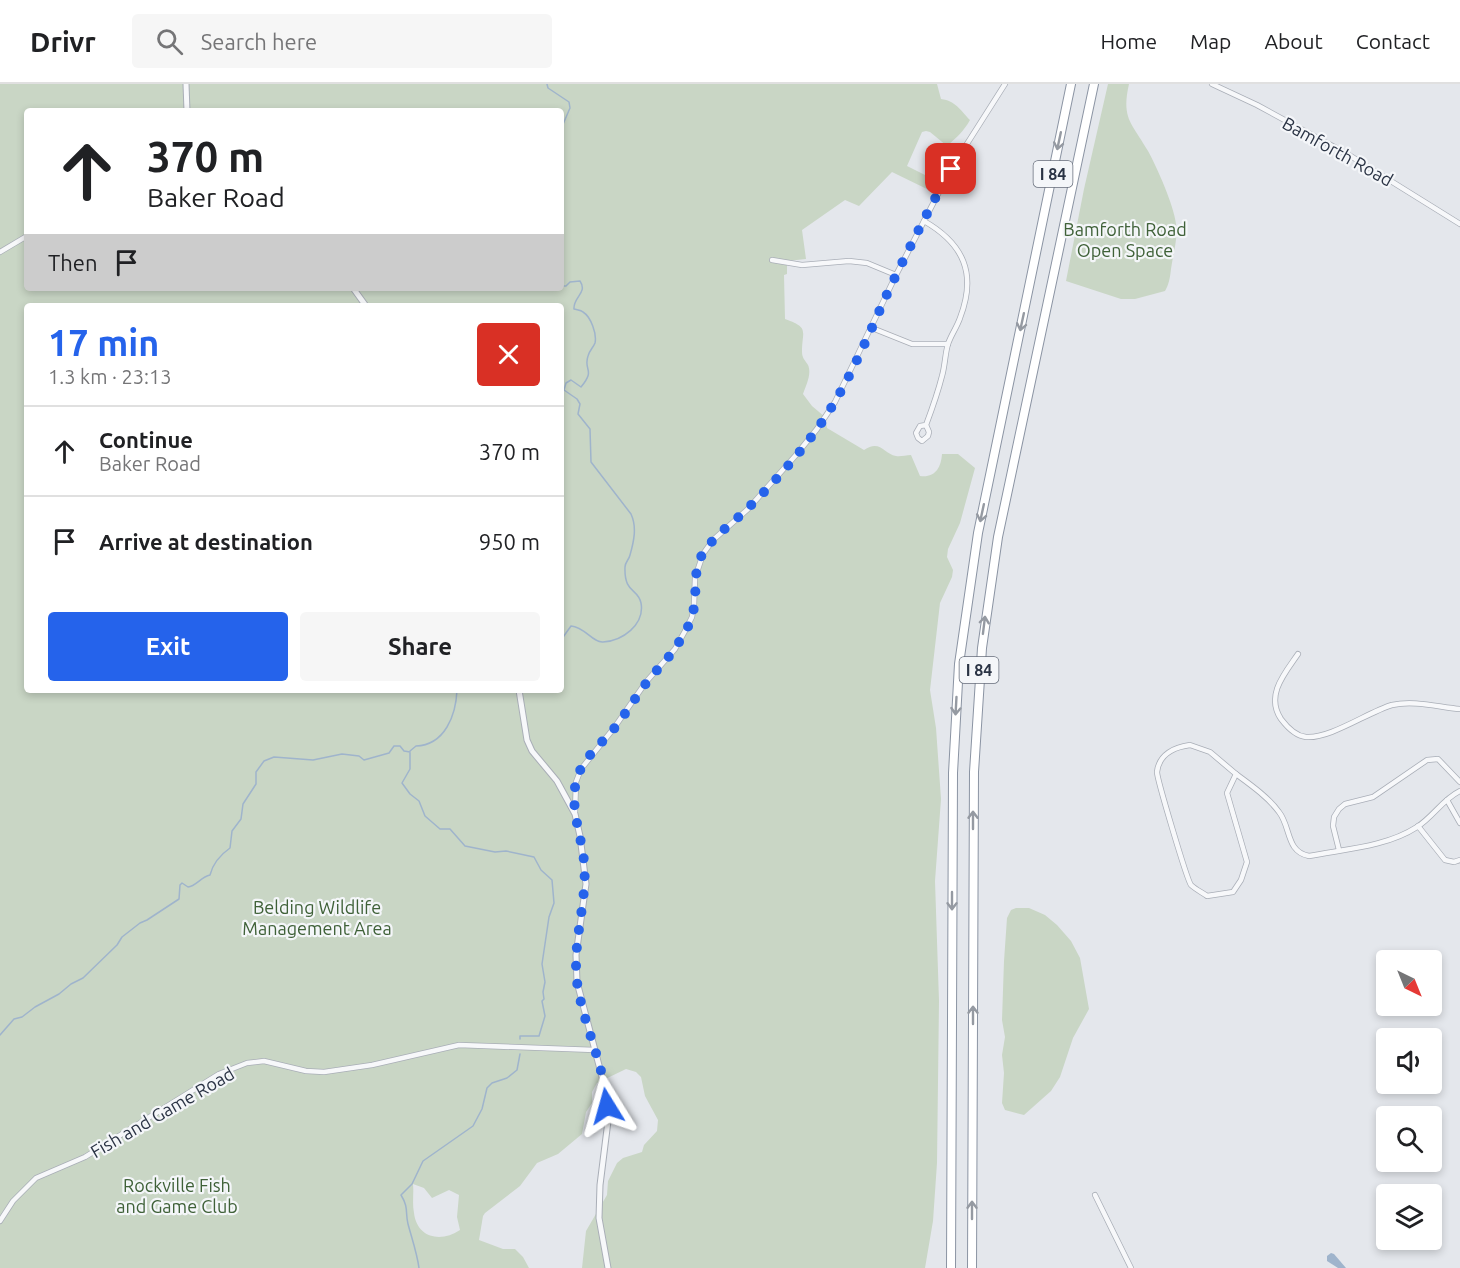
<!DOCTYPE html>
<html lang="en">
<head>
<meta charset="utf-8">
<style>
  :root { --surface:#fff; --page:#f6f6f6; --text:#202124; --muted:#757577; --line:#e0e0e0; --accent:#2563eb }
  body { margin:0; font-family:Ubuntu,sans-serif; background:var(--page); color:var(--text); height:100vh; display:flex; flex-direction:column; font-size:22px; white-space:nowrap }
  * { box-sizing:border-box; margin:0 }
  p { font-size:20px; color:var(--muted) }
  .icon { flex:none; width:33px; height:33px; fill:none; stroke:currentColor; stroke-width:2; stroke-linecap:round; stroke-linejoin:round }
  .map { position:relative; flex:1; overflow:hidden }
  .panel { position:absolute; left:24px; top:219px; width:540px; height:390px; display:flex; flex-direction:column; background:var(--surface); border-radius:6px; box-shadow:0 3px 9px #0003 }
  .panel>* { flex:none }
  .banner { position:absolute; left:24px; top:24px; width:540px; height:183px; border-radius:6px; box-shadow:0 3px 9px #0003; background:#fff; color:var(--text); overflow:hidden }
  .needle { width:39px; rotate:137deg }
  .controls { position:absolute; left:1376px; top:866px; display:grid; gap:12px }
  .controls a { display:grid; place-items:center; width:66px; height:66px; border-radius:6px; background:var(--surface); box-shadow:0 3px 9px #0003; font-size:30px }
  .pin { position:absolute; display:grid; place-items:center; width:51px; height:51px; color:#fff; margin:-26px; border-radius:12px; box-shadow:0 3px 9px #0006 }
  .me { position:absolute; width:66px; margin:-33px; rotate:352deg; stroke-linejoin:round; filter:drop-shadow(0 0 4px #0008) }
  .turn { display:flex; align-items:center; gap:21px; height:126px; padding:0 24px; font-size:27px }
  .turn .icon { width:78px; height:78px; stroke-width:2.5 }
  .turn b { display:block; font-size:42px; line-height:51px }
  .then { display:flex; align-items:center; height:57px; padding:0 24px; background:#0003; gap:12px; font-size:22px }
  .round { display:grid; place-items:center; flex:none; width:63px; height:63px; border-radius:6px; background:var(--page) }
  .summary { display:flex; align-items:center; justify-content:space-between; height:102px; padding:0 24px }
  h1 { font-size:36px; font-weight:700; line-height:45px; color:var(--accent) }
  .cta { display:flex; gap:12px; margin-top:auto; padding:12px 24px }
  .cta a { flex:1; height:69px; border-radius:6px; background:var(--accent); color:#fff; font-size:24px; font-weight:700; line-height:69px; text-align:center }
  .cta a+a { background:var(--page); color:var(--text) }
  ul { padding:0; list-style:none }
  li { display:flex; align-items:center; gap:18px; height:90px; padding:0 24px; border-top:2px solid var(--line) }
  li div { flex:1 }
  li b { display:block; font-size:22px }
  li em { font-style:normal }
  header { display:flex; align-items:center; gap:36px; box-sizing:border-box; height:84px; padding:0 30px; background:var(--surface); border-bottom:2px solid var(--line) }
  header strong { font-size:28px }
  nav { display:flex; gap:33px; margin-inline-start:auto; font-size:21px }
  .search { width:420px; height:54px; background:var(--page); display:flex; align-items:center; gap:15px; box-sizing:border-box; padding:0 21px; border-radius:6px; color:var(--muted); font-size:22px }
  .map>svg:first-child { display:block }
  .green { fill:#c9d6c5; fill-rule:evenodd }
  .water { fill:#9fb4cc }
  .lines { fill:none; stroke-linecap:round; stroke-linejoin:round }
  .stream { stroke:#9fb4cc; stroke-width:1.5 }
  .minor-casing { stroke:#a9aeb7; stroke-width:6 }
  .tertiary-casing { stroke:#a9aeb7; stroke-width:7 }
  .motorway-casing { stroke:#8b94a3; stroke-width:10 }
  .minor { stroke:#f7f8fa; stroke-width:4.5 }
  .tertiary { stroke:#f7f8fa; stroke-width:5 }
  .motorway { stroke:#fff; stroke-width:8 }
  .oneway { stroke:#959aa2 }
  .route { stroke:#2563eb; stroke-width:10; stroke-dasharray:0 18 }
  .labels { text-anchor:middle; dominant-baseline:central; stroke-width:4.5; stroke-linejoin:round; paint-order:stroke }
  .shield { fill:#f4f6f9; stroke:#676e7b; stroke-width:1.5 }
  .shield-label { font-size:16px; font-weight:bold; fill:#2b3445 }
  .street-label { font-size:18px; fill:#2b3445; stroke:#f4f6f9 }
  .park-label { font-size:18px; fill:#3f6138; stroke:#f4f6f9 }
</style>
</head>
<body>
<header>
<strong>Drivr</strong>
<div class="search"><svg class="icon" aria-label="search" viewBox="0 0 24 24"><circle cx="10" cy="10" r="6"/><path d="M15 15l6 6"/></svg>Search here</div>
<nav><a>Home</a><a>Map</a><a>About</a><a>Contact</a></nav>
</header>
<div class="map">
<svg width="1460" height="1184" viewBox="0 0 1460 1184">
  <rect width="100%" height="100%" fill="#e4e7ec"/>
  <g class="green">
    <path d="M 0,0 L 937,0 L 941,15 C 956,17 960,26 970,36 C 964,47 956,54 947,62 L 930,48 L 926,47 L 922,48 L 907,82 L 933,95 L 938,93 L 931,107 L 892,88 L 859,122 L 845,116 L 802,146 L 806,175 L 787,177 L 787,190 L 784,191 L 785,235 C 810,244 802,246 802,268 C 802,274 805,276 808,281 C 812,290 806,301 803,310 L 812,322 L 825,333 L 827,344 L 864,366 C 880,355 884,370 896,372 C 900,373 906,371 911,371 L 920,392 C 935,394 941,384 942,370 L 958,370 L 975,384 L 960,439 L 948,465 L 947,473 L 953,486 L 952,493 L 940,519 L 930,606 L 936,644 L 941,715 L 935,797 L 939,917 L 937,1079 L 933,1137 L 925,1184 L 582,1184 L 586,1147 L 607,1111 L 608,1097 L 617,1079 L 623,1074 L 642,1068 L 644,1061 L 657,1047 L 658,1036 L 645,1012 L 641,993 L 636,988 L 626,985 L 597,999 L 592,1008 L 592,1019 L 586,1028 L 582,1050 L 558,1070 L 537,1079 L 520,1102 L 485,1129 L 483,1132 L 479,1156 L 503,1165 L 515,1165 L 523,1173 L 529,1184 L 0,1184 ZM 27,27 L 561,27 L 561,204 L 27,204 ZM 27,222 L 561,222 L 561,606 L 27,606 ZM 413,1100 L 424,1104 L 432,1114 L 449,1106 L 459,1111 L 457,1133 L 460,1146 C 441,1159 417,1154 414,1129 C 412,1119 414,1109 413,1100 Z"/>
    <path d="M 1108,0 L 1129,0 C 1121,35 1132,39 1148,67 C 1157,83 1174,122 1176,140 C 1178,156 1173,170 1171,185 C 1170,194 1169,200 1165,207 L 1135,215 L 1121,215 L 1066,197 L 1084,105 Z"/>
    <polygon points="1016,824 1029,824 1045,831 1057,841 1071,857 1080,874 1089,925 1073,954 1060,993 1051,1007 1024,1031 1005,1026 1002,1019 1004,989 1002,971 1005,953 1002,936 1004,877 1007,834 1011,826"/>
  </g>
  <polygon class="water" points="1331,1169 1334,1170 1346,1184 1338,1184 1327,1177 1327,1172"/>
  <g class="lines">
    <g class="stream">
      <polyline points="547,0 548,4 569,18 570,24 561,45"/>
      <polyline points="561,166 561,174"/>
      <path d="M 561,202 L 566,202 L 570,198 L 580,197 C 588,209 573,213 574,225 C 577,226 581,226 583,228 C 591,233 597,250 595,259 C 593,264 589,267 588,272 C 583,287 596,285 581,303 L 571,296 L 566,299 L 564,306 L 577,315 L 580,320 L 578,330 L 590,345 L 591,378 L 631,430 C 637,443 634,457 630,471 C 629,476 625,478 625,483 C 624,510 638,504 641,519 C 645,541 622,557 603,558 C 593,559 585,543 571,542 L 561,556"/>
      <path d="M 410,667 L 416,662 C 445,661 456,631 457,606"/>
      <polyline points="410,669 410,685 402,699 410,710 419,717 425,732 440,745 450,745 465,762 495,768 506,767 534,773 541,786 552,796 554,819 549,833 542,880 545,898 543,908 544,915 542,917 545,932 539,952 520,952 520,955"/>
      <path d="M 0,951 L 14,935 L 22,933 L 35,923 L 59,910 L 71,900 L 83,894 L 117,861 L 122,853 L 140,839 L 147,836 L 179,815 L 180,801 L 182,799 L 188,803 C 196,802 201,793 210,791 C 213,779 220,771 230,764 L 232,747 L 241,735 L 243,720 L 256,700 L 256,688 L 264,677 L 274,673 L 313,676 L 342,670 L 359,672 L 364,676 L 389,669 L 394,662 L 400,662 L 404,667 L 410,668"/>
      <path d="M 419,1184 C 417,1169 412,1155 408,1140 C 405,1128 409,1124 401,1111 L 412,1100 L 423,1077 L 473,1042 L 482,1025 L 487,1004 L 492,999 L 507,994 L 517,986 L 520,970"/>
    </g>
    <g class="minor-casing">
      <g id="minor">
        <polyline points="1212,0 1257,21 1349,71 1460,140"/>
        <path d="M 924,137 C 964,160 977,190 960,234 C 957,243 951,251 948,260 C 945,270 945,282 942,292 C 938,308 932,325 926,341 L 920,342 L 916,349 L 918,354 L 922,357 L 928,352 L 929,348 L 926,341"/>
        <polyline points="0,168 27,152"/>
        <polyline points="772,176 802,181 849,177 867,179 896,191"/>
        <polyline points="872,244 912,260 948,260"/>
        <path d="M 1298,570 C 1285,589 1265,611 1281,635 C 1287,643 1296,652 1306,653 C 1330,655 1368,628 1392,621 C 1414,616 1438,623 1460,625"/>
        <path d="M 1190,661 L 1210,668 L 1236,690 L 1227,709 L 1247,778 L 1241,796 L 1233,808 L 1207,812 C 1203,809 1195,805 1191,801 C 1187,796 1157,695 1157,688 C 1159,670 1175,663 1190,661 Z"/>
        <path d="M 1236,690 C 1251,701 1268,713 1279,728 C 1291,743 1286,768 1309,772 C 1345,765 1386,763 1417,743 C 1433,733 1443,715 1460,707"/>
        <polyline points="1447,716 1460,739"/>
        <polyline points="575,728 576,698 581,685 614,644 646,598 675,565 685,547 692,533 694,521 695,494 703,470 713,456 748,425 796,371 817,345 835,318 896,191 951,85 1005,0"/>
        <polyline points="1418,742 1445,776 1454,778 1460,776"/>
        <polyline points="1339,766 1333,742 1334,733 1339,725 1345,720 1373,713 1427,676 1438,675 1460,698"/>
        <polyline points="1095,1111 1131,1184"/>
        <polyline points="0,1137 13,1117 36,1094 85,1073 219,990 247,979 264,977 306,987 324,988 372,981 459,961 595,966"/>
      </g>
    </g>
    <g class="tertiary-casing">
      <g id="tertiary">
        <polyline points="186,0 187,27"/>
        <polyline points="353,204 366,222"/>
        <polyline points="519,606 527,656 532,667 557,697 575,730 580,752 586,800 576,871 577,898 606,1008 608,1037 600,1101 599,1134 608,1184"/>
      </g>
    </g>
    <g class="motorway-casing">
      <g id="motorway">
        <polyline points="951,1184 953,689 959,580 978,449 1071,0"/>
        <polyline points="972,1184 974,688 982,564 998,453 1094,0"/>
      </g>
    </g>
    <use href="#minor" class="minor"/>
    <use href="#tertiary" class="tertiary"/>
    <use href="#motorway" class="motorway"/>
  </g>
  <defs><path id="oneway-shaft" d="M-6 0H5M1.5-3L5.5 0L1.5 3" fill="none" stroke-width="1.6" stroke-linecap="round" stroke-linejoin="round" transform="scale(1.5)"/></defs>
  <g class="oneway">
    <use href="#oneway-shaft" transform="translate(1059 57) rotate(102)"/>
    <use href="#oneway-shaft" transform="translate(1022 238) rotate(102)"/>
    <use href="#oneway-shaft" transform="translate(982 429) rotate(102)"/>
    <use href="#oneway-shaft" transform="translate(984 541) rotate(-83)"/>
    <use href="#oneway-shaft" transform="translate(956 622) rotate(93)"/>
    <use href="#oneway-shaft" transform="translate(973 736) rotate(-90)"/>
    <use href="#oneway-shaft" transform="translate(952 817) rotate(90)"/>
    <use href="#oneway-shaft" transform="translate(973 931) rotate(-90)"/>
    <use href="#oneway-shaft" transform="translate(972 1126) rotate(-90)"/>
  </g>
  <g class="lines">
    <path class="route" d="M 607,1022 C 604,979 583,941 577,898 C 572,857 588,817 584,777 C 581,750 570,724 576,698 C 581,676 599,662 613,646 C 625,631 635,614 647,598 C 656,586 669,575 677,561 C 685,550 692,537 694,523 C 697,505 693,487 702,471 C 713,452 732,440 747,425 C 772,401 797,373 817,345 C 847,304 867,254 888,208 C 908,166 929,125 951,85"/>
  </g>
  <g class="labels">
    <g class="shield">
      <rect x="1033.5" y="77" width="39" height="26" rx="4.5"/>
      <rect x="959.5" y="573" width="39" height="26" rx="4.5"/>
    </g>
    <g class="shield-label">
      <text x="1053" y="90">I 84</text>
      <text x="979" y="586">I 84</text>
    </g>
    <g class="street-label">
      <text transform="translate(1338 67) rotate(29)">Bamforth Road</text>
      <text transform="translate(162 1028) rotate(-30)">Fish and Game Road</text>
    </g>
    <g class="park-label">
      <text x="1125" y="145">Bamforth Road<tspan x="1125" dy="21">Open Space</tspan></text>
      <text x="317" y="823">Belding Wildlife<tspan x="317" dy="21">Management Area</tspan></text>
      <text x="177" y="1101">Rockville Fish<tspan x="177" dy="21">and Game Club</tspan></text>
    </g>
  </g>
</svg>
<div class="controls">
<a><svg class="needle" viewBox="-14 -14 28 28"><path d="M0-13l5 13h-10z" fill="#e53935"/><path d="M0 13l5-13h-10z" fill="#757577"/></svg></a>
<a><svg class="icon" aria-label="sound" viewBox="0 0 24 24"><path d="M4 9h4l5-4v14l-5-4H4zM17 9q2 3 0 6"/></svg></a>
<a><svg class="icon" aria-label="search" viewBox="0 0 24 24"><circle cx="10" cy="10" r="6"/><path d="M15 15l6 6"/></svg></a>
<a><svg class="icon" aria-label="layers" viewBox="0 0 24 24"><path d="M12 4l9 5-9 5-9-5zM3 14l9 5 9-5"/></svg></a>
</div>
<div class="pin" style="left:951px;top:85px;background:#d93025"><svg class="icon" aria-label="arrive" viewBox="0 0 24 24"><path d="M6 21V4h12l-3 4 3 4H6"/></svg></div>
<svg class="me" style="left:607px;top:1022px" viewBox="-20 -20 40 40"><path d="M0-17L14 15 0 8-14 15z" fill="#2563eb" stroke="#fff" stroke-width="4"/></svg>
<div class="banner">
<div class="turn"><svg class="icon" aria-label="ahead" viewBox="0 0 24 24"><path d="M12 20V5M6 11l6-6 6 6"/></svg><div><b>370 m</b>Baker Road</div></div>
<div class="then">Then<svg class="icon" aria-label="arrive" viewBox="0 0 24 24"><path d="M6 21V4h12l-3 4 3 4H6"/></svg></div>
</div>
<section class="panel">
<div class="summary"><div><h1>17 min</h1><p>1.3 km · 23:13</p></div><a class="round" style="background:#d93025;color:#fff"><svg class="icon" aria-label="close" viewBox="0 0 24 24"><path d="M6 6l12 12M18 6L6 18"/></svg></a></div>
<ul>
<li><svg class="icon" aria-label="ahead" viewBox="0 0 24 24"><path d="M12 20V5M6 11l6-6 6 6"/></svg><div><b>Continue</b><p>Baker Road</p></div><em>370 m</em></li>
<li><svg class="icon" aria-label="arrive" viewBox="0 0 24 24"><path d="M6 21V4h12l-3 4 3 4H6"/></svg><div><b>Arrive at destination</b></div><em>950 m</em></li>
</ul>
<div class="cta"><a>Exit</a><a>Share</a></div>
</section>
</div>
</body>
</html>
